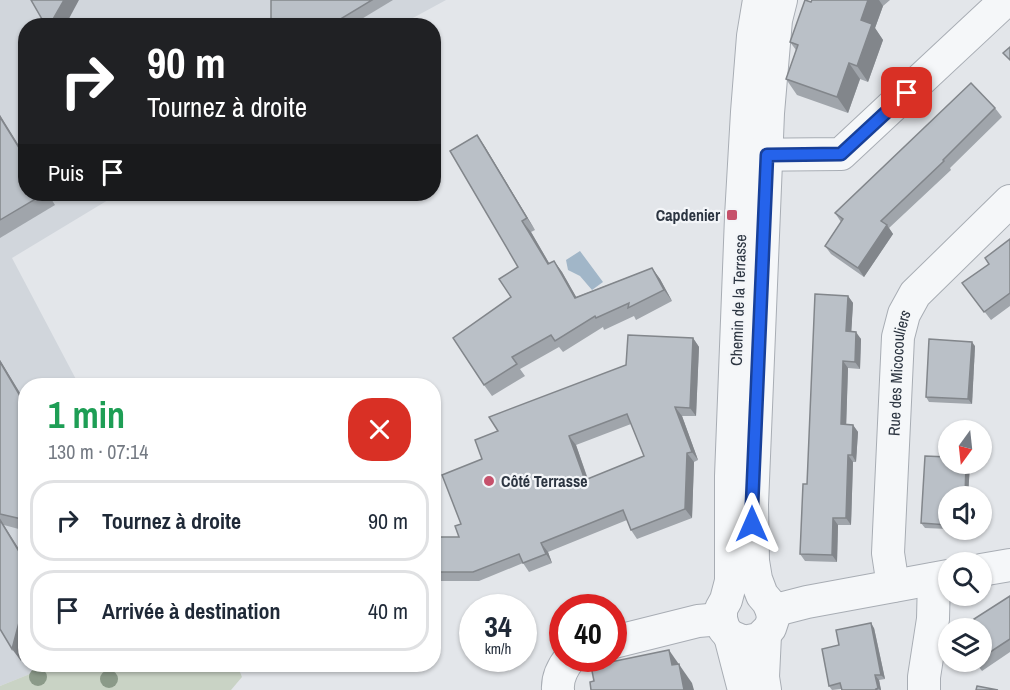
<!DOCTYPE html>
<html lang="fr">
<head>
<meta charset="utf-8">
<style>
  :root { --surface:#fff; --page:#f2f2f3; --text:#1f2937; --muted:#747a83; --line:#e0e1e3 }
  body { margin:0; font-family:"Archivo Narrow",sans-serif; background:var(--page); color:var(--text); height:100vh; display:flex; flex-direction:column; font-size:22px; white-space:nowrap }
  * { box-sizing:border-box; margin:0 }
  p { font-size:20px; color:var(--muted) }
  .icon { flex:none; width:33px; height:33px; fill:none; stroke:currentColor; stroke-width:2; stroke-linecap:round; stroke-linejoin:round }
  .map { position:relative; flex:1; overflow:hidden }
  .details { position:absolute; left:18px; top:378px; width:423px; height:294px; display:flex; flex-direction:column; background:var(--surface); border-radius:24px; box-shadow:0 2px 4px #0004 }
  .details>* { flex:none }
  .hud { position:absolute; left:18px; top:18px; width:423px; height:183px; border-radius:24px; box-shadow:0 2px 4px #0004; background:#202124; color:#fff; overflow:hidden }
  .needle { width:39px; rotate:195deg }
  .fabs { position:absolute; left:938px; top:420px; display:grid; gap:12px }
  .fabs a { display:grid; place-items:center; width:54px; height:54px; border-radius:50%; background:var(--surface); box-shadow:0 2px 4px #0004; font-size:30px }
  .speed { position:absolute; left:459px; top:594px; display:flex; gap:12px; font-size:30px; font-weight:700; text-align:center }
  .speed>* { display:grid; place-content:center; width:78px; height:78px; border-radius:50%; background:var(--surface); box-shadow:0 2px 4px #0004; line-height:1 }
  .speed small { font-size:15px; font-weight:400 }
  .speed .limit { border:9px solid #d22; background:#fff; color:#111 }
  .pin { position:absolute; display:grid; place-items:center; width:51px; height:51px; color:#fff; margin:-26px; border-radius:12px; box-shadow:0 3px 9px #0006 }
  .me { position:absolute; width:66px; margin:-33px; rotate:0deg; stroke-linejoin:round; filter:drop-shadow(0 0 4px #0008) }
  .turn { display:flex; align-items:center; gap:21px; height:126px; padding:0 30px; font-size:27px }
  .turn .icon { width:78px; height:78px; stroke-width:2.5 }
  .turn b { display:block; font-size:42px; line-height:51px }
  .then { display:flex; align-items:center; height:57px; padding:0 30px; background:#0003; gap:12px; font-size:22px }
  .round { display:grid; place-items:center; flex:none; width:63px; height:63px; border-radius:24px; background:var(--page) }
  .head { display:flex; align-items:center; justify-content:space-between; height:102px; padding:0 30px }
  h1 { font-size:36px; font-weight:700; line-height:45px; color:#1e9e55 }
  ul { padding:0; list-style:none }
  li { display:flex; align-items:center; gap:18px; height:81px; margin:0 12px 9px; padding:0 18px; border:3px solid var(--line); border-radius:24px }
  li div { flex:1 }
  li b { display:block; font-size:22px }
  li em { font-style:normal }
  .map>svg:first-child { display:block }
  .built { fill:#d1d6dc }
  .green { fill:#c9d3c5 }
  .water { fill:#a1b6c8 }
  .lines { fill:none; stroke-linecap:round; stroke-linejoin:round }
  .minor-casing { stroke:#a8adb4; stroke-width:34 }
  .minor { stroke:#f5f7f9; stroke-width:32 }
  .tree { fill:#8b9a89 }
  .wall { fill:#a0a5ab; fill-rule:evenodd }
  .shaded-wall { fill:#82868b }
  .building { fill:#bac0c7; stroke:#82868b; stroke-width:1.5; fill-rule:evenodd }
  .route-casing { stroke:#184099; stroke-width:15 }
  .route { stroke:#2563eb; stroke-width:10 }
  .poi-dot { fill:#c6516b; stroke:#f3f5f8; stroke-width:2 }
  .labels { text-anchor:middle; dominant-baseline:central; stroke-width:4.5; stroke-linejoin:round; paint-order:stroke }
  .poi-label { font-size:16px; font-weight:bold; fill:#2c3541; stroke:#f3f5f8; text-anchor:end }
  .street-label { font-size:16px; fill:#2c3541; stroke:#f3f5f8 }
</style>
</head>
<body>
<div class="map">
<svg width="1010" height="690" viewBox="0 0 1010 690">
  <rect width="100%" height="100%" fill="#e3e6ea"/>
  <polygon class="built" points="0,0 446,0 400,25 26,26 26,194 118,194 12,258 79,385 26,386 26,664 52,665 0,686"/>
  <polygon class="green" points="52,665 237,665 242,677 231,690 0,690 0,686"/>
  <polygon class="water" points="580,251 603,282 592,290 580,276 568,270 566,260"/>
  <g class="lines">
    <g class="minor-casing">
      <g id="minor">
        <polyline points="759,0 753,36 747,112 741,217 731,476 731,581 726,600 721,609 721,619 724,629 730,636 744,642 759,639 770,628 773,619 772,611 768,602 762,595 756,579 753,561 752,505 768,113 776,20 781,0"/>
        <polyline points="746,155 841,154 1006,0"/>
        <polyline points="981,570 1010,565"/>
        <path id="s1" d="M 893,586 L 888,553 L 898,337 L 904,314 L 915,294 L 1010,201"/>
        <polyline points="772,611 807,602 948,576"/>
        <polyline points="765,635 763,677 765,690"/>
        <polyline points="730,636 744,690"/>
        <polyline points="614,642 698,621 721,619"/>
        <path d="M 558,690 C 557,678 562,668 570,658"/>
        <polyline points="924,690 924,677 933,619 934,579"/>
      </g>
    </g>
    <use href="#minor" class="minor"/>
  </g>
  <g class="tree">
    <circle cx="38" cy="677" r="9"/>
    <circle cx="109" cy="679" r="9"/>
  </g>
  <g class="wall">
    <polygon points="271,0 393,0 350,26 271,26"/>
    <polygon points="812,0 890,0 883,6 875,28 883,40 868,82 860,79 848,113 797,95 786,79 796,50 790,42"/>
    <polygon points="995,108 1002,117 950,168 951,170 889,228 893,234 864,277 831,254 825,246 841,222 835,213"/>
    <polygon points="0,115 26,194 48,194 55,205 0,238"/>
    <polygon points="477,135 485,147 535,230 531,232 549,263 554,261 562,272 576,297 652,268 660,279 672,301 636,320 634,316 604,330 603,327 563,352 559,347 520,369 525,376 492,396 484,385 511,297 518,267"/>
    <polygon points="1010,239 1010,306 991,320 962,283 989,264"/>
    <polygon points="848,296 853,303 851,332 861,339 860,369 848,368 846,424 853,425 858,432 856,462 853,462 851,525 838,525 837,562 805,561 800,554 807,484"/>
    <path d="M 693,338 L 699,347 L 696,416 L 682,416 L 698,460 L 694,462 L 692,518 L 637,539 L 631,530 L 627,520 L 548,552 L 552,563 L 529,572 L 523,563 L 479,581 L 434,581 L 434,537 L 459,537 L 461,524 L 482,459 L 498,431 L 626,365 ZM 631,424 L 644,456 L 588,479 L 576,445 Z"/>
    <polygon points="975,346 972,404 929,402 926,397"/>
    <polygon points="0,360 26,403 26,531 4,525 21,661 0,629"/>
    <polygon points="948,464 970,464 968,496 948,496 948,529 925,528 921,523"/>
    <polygon points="1010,596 1010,652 982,671 975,662 981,662 981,628 978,625"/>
    <polygon points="874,628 885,679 879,680 881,690 842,690 841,689 832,690 829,686"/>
  </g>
  <g class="shaded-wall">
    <polygon points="64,0 79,0 65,26 49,26"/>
    <polygon points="868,0 879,0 883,6 875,28 883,40 868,82 857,66 861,20"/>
    <polygon points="849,63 860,79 848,113 837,97"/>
    <polygon points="0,115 26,157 26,159 0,117"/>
    <polygon points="477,135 485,147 535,230 527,218"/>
    <polygon points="522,221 531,232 556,275 548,264"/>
    <polygon points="887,225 893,234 864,277 858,268"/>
    <polygon points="554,261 562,272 583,309 575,298"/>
    <polygon points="652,268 660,279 672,301 664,290"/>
    <polygon points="848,296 853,303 851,338 846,331"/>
    <polygon points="856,332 861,339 860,369 855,362"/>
    <polygon points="693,338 699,347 696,416 690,408"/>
    <polygon points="972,342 975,346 972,404 968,399"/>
    <polygon points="0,360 26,403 26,406 0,362"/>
    <polygon points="843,361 848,368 846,431 841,424"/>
    <polygon points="675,407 682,416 698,460 692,452"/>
    <polygon points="853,425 858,432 856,462 852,455"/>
    <polygon points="569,436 576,445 591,489 585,480"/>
    <polygon points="687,453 694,462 692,518 685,509"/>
    <polygon points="848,455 853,462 851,525 846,518"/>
    <polygon points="966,464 970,464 968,496 965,496"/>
    <polygon points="833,518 838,525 837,562 832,555"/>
    <polygon points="0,519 26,560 26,563 0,520"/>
    <polygon points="541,543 548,552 552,563 546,554"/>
    <polygon points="26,596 26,643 21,661 12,649"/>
    <polygon points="871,623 874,628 885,679 881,675"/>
    <polygon points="669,650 692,683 694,690 684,690 672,665"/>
    <polygon points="875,675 879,680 881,690 880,690 878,688"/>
  </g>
  <g class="building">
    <polygon points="31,0 64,0 49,26 46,26"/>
    <polygon points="271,0 372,0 329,26 271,26"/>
    <polygon points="805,0 811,2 812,0 868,0 861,20 872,24 857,66 849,63 837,97 786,79 798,45 790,42"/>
    <polygon points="1010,47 1010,60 1003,53"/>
    <polygon points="971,83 995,108 943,160 944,161 881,221 887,225 858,268 825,246 843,219 835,213"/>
    <polygon points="0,117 26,159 26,194 44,194 0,220"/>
    <polygon points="477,135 527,218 522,221 548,264 554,261 575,298 652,268 664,290 628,308 629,303 596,318 595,316 555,341 551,335 512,357 517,364 484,385 453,338 511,297 499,279 518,267 450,151"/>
    <polygon points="1010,239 1010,293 984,312 962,283 989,264 985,258"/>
    <polygon points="815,294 848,296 846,331 856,332 855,362 843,361 841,424 853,425 852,455 848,455 846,518 833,518 832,555 800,554 803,484 807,484"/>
    <path d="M 628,335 L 693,338 L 690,408 L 675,407 L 692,452 L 687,453 L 685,509 L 631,530 L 623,510 L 541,543 L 546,554 L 523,563 L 519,554 L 473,572 L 434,572 L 434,537 L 459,537 L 455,526 L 461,524 L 442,475 L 482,459 L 475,440 L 498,431 L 489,417 L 626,365 ZM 627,414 L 644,456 L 585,480 L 569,436 Z"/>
    <polygon points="929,339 972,342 968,399 926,397"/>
    <polygon points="0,362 26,406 26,520 0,514"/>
    <polygon points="925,456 948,457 948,464 966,464 965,496 948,496 948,525 921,523"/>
    <polygon points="0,520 26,563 26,596 12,649 0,629"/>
    <polygon points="1010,596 1010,639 981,658 981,628 972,628 978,625 974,619"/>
    <polygon points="871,623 881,675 875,675 878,688 876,689 877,690 842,690 840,683 829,686 822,649 839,645 836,630"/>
    <polygon points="669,650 672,665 679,664 684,690 591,690 590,682 594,681 591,666"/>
    <polygon points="977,686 998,690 976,690"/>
  </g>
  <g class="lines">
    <g class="route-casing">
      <polyline id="route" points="752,524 752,505 767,155 841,154 907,93"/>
    </g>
    <use href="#route" class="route"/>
  </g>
  <g class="poi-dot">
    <rect x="726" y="209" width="12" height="12" rx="3"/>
    <circle cx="489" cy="481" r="6"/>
  </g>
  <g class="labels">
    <g class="poi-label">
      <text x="720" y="215">Capdenier</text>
      <text x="501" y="481" text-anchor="start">Côté Terrasse</text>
    </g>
    <g class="street-label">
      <text transform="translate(738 300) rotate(-88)">Chemin de la Terrasse</text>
      <text stroke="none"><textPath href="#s1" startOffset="214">Rue des Micocouliers</textPath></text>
    </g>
  </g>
</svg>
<div class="fabs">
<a><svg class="needle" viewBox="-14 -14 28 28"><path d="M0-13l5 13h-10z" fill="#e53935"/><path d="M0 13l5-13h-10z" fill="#747a83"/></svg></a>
<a><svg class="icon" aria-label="sound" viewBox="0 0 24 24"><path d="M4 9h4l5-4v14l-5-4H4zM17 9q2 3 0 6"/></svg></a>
<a><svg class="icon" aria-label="search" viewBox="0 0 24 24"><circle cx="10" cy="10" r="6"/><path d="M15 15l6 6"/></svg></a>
<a><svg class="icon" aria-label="layers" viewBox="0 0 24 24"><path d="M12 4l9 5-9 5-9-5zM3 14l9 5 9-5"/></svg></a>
</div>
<div class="speed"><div>34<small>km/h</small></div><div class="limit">40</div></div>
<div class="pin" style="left:907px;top:93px;background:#d93025"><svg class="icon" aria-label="arrive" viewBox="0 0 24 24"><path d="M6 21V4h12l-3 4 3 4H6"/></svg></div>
<svg class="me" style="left:752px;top:524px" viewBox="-20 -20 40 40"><path d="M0-17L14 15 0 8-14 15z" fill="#2563eb" stroke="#fff" stroke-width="4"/></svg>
<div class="hud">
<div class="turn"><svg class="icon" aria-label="right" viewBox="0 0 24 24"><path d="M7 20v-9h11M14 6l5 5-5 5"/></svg><div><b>90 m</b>Tournez à droite</div></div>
<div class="then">Puis<svg class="icon" aria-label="arrive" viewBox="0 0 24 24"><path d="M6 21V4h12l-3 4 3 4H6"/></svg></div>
</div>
<section class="details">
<div class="head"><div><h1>1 min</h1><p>130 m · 07:14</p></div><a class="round" style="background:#d93025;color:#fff"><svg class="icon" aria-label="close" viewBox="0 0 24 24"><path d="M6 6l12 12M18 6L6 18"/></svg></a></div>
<ul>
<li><svg class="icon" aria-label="right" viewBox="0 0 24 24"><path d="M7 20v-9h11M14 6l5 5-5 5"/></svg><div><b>Tournez à droite</b></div><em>90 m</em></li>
<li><svg class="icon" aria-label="arrive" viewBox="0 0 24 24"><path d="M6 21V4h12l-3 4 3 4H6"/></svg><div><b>Arrivée à destination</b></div><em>40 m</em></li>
</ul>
</section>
</div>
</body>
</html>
